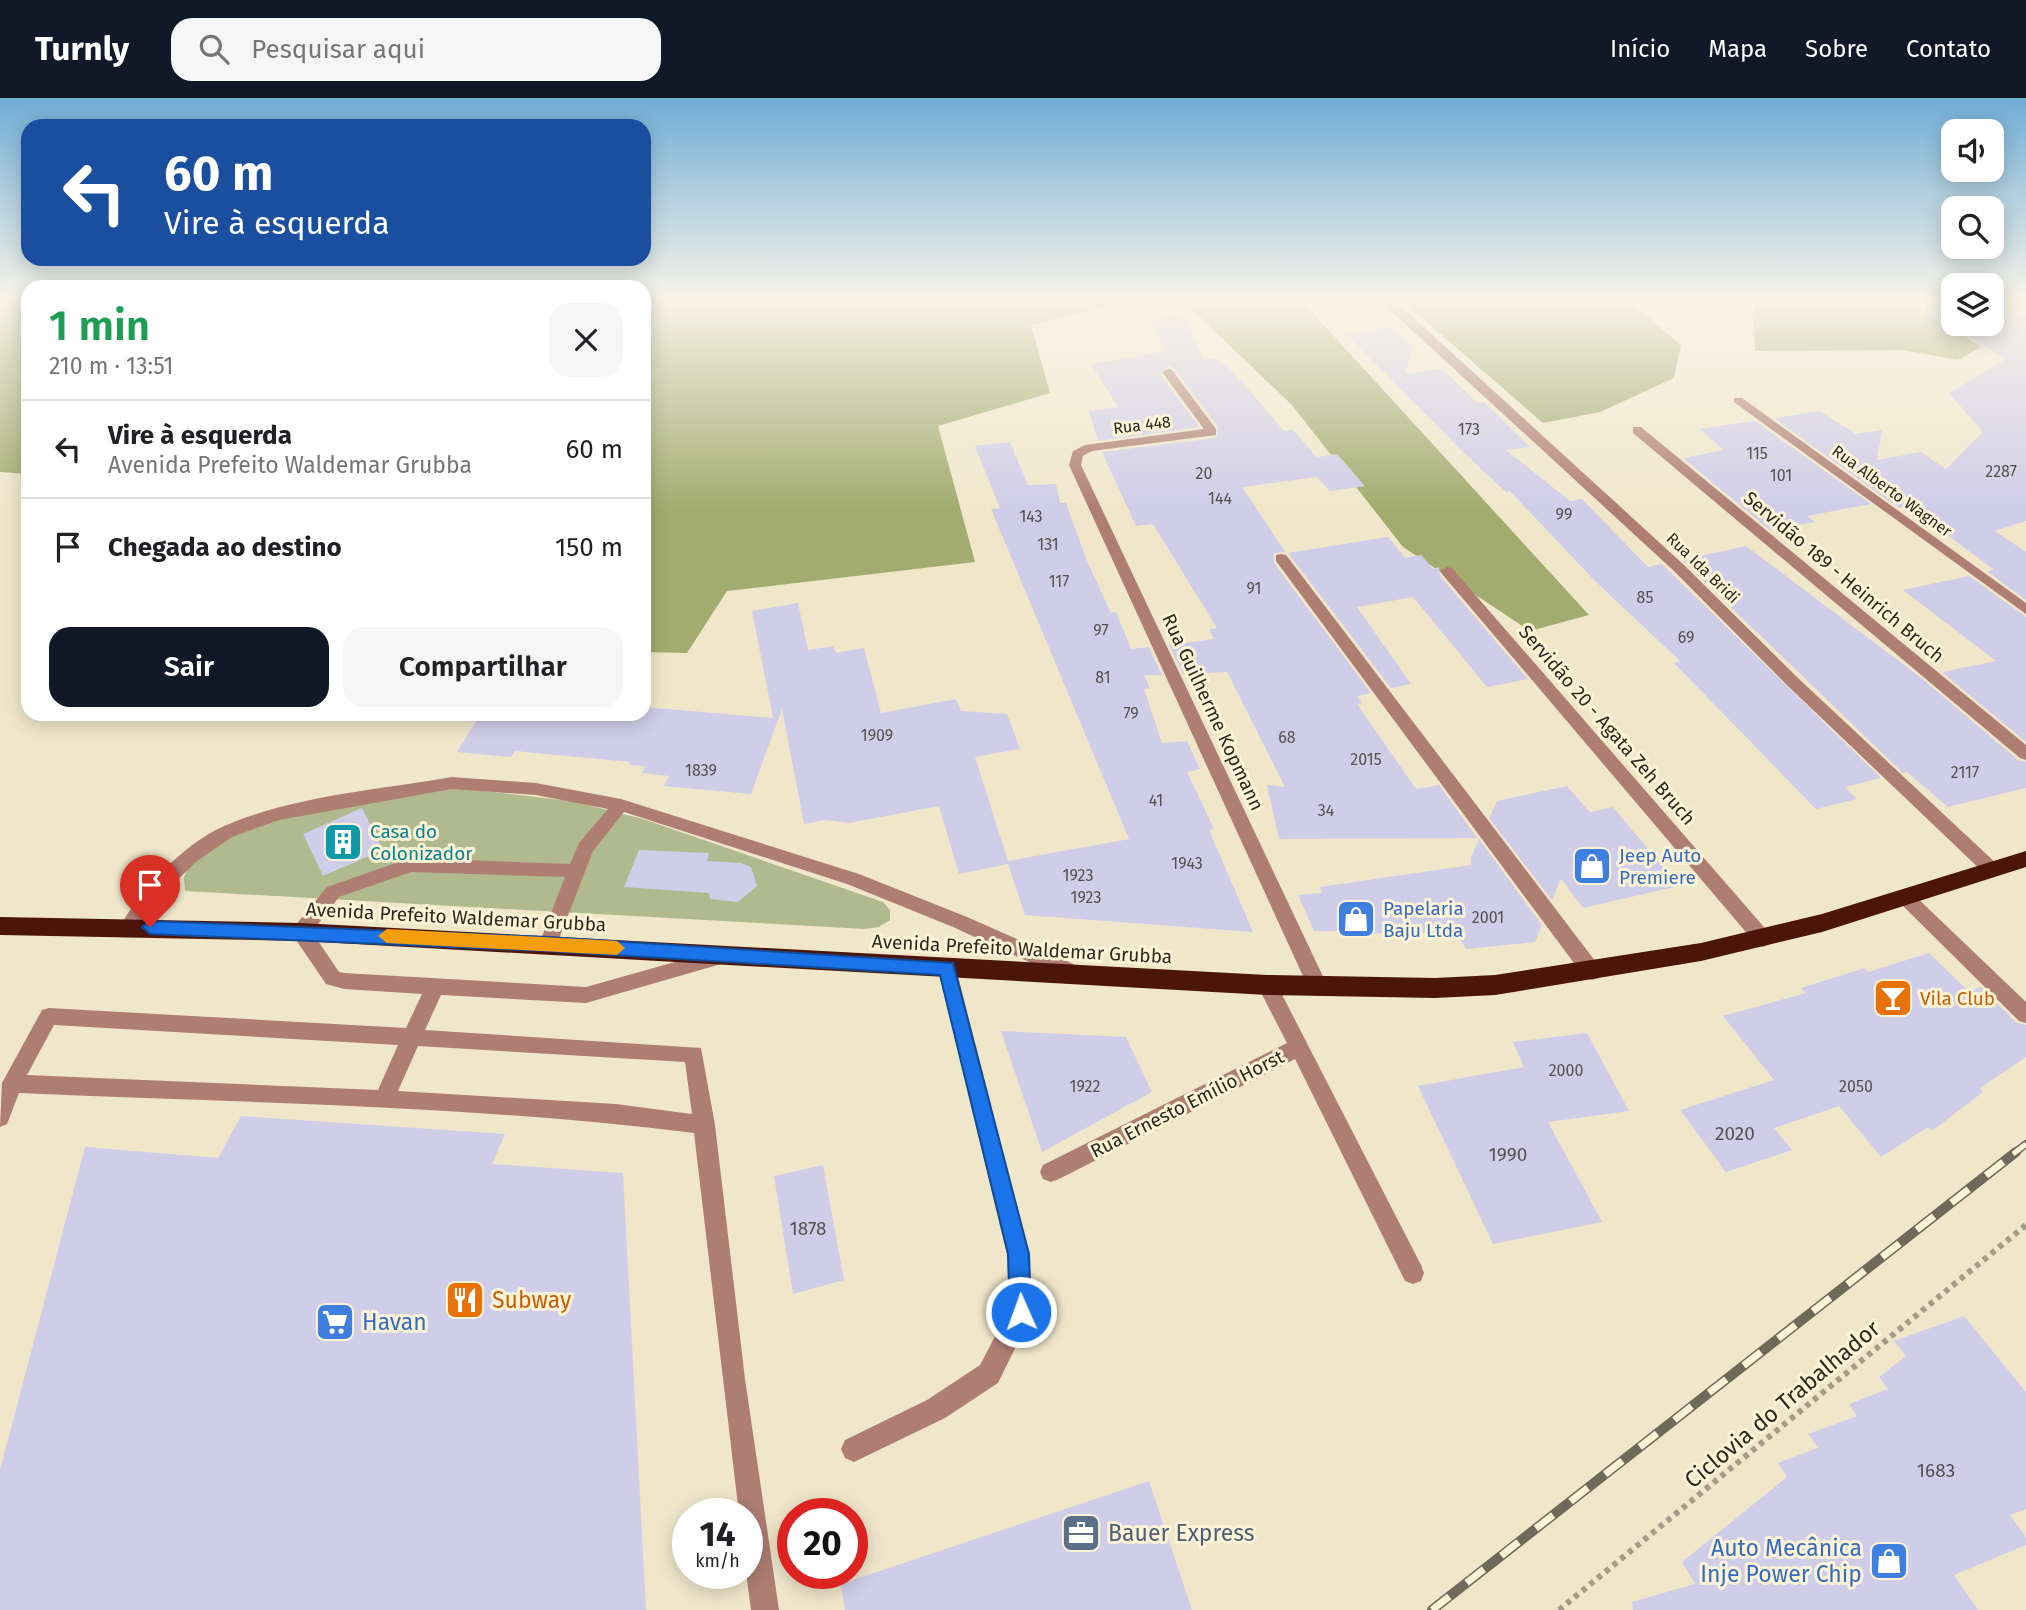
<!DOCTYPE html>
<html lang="pt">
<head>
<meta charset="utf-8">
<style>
  :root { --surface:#fff; --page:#f6f6f6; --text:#202124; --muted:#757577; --line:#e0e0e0; --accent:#111827 }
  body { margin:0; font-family:"Fira Sans",sans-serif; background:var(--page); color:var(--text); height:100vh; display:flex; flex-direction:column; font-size:26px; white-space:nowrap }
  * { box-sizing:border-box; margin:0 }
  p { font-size:23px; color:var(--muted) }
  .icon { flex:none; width:38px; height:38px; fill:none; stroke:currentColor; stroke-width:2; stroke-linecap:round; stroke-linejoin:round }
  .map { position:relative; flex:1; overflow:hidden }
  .sheet { position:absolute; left:21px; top:182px; width:630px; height:441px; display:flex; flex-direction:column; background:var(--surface); border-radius:21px; box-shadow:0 4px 18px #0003 }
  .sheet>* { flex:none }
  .guide { position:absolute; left:21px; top:21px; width:630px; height:147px; border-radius:21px; box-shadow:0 4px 18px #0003; background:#1a4fa0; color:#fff; overflow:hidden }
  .buttons { position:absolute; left:1941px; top:21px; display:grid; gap:14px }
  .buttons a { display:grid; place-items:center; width:63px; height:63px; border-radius:14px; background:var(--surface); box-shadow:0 4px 18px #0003; font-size:35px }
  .speed { position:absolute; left:672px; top:1400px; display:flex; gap:14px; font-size:35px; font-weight:700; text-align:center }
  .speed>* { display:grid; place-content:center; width:91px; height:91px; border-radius:50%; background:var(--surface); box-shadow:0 4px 18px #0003; line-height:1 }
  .speed small { font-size:18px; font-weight:400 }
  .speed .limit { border:10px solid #d22; background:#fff; color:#111 }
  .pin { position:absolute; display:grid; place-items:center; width:60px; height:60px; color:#fff; margin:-72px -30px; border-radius:50% 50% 50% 0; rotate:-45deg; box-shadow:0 0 7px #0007 }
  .pin .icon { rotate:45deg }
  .me { position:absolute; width:77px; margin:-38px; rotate:358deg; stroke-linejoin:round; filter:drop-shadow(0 0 5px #0008) }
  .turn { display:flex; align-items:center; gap:24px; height:147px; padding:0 28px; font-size:32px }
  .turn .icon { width:91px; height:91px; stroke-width:2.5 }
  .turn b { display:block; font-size:49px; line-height:60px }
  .round { display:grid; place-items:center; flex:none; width:74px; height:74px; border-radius:21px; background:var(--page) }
  .headline { display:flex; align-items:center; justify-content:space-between; height:119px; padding:0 28px }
  h1 { font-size:42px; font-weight:600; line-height:52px; color:#1e9e55 }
  .cta { display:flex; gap:14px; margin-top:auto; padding:14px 28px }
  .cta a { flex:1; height:80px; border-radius:21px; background:var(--accent); color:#fff; font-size:28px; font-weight:600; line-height:80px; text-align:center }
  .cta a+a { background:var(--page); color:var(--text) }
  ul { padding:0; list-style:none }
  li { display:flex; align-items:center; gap:21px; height:98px; padding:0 28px; border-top:2px solid var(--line) }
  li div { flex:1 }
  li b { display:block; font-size:26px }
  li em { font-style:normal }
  header { display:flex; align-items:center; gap:42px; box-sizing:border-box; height:98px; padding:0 35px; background:var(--accent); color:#fff }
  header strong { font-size:33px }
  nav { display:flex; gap:38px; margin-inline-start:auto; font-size:24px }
  .search { width:490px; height:63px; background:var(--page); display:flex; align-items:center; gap:18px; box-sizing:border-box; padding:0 24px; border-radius:21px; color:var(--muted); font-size:26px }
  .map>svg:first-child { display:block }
  .green { fill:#b1b98f }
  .forest { fill:#a2ac70 }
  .building { fill:#d0cde9 }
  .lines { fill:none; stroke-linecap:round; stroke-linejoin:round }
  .path { stroke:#a39c87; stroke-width:6; stroke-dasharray:5 5; stroke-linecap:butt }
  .minor { fill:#af7e73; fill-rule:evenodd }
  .highway { fill:#4b150a; fill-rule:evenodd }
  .rail-far1-casing { stroke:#6e6958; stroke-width:8 }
  .rail-casing { stroke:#6e6958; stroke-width:10 }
  .rail-far1 { stroke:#fdf4d8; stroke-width:5; stroke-dasharray:17; stroke-linecap:butt }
  .rail { stroke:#fdf4d8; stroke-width:7; stroke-dasharray:22; stroke-linecap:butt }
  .route { fill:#1a73e8; stroke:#114b97; stroke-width:2 }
  .slow { fill:#f59e0b }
  .labels { text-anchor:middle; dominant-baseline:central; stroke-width:6; stroke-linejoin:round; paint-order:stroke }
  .far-street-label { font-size:16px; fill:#2b281d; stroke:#fdf4d8 }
  .number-label { font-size:16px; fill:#545150 }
  .street-label { font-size:19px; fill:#2b281d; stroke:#fdf4d8 }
  .culture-label { font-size:19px; fill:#0d838f; stroke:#fdf4d8; text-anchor:start }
  .shop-label { font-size:19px; fill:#366cbe; stroke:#fdf4d8; text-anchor:start }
  .food-label { font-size:19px; fill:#c56008; stroke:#fdf4d8; text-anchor:start }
  .near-number-label { font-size:19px; fill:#545150 }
  .near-food-label { font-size:23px; fill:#c56008; stroke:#fdf4d8; text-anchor:start }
  .near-shop-label { font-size:23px; fill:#366cbe; stroke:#fdf4d8; text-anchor:start }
  .near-street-label { font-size:23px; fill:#2b281d; stroke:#fdf4d8 }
  .near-service-label { font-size:23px; fill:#4e5e75; stroke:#fdf4d8; text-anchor:start }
</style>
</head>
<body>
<header>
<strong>Turnly</strong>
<div class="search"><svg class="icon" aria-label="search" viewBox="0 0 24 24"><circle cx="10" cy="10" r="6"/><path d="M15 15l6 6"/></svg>Pesquisar aqui</div>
<nav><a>Início</a><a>Mapa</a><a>Sobre</a><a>Contato</a></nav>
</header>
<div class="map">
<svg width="2026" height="1512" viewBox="0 0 2026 1512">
  <rect width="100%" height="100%" fill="#f0e7cb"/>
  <polygon class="green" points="457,690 571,703 643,721 883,804 890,812 890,822 879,829 865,831 185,793 184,779 188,770 198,759 239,734 275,721"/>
  <g class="forest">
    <polygon points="0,200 28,200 28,376 0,374"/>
    <polygon points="644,200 1140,200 1031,227 1050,295 938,328 975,464 727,493 687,555 644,554"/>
    <polygon points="1180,200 1299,200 1589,517 1530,533 1403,449 1292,307"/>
    <polygon points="1399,200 1625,200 1681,247 1674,280 1600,314 1543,325"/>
    <polygon points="1753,200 1910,200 1981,249 1958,262 1903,252 1755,253"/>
  </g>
  <g class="building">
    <polygon points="1953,203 1953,226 1992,226 1992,207 2026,219 2026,423 1995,433 2026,454 2026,502 1987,473 1994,472 1909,408 1901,410 1889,403 1774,320 1820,313 1856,336 1882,332 1877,362 1921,354 1946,371 1983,334 1949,295 2006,261 1916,209"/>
    <polygon points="1178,220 1186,222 1204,262 1214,260 1233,274 1284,333 1293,332 1317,359 1337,356 1365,388 1330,393 1317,379 1242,389 1285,454 1274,455 1274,465 1371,595 1357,598 1362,605 1357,606 1416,691 1439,687 1477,740 1279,741 1267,687 1285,689 1227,574 1183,576 1169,547 1214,541 1209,531 1217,530 1153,426 1136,428 1102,354 1216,340 1218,329 1174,270 1169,268 1160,276 1199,329 1098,343 1089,313 1118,309 1091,266 1166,253 1149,222"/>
    <polygon points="1391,230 1413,249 1405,276 1442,271 1477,305 1484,304 1530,349 1506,352 1570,403 1582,401 1648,469 1662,466 1881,680 1845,689 1857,701 1816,711 1674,565 1680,563 1594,482 1510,393 1506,394 1464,355 1346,236"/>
    <polygon points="1755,323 1871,406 1807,418 1815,424 1770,432 1683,360 1724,352 1699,331"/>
    <polygon points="1010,344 1028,387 1056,386 1060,405 1066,405 1087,463 1111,515 1116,514 1131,551 1149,549 1162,577 1144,577 1150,590 1144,591 1162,645 1187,643 1200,671 1187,674 1214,731 1209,732 1253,834 1025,817 1008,766 959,776 939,708 849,725 826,722 804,726 782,611 751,696 664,688 669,678 642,675 645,668 628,667 630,664 515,653 511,659 457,654 481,616 644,616 644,609 773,620 752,513 798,505 808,552 833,548 836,555 864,550 881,615 956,601 961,613 1007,616 1020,651 975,659 1008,763 1129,741 991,411 1000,410 975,348"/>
    <polygon points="1388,439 1405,460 1421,457 1433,471 1439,469 1440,478 1528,581 1487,589 1413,499 1357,509 1411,586 1391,590 1288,455"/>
    <polygon points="1746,448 1920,579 2018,662 2026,664 2026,690 1948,709 1907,674 1903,675 1682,462"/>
    <polygon points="1969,478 2026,519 2026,644 1942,574 1996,563 1903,492"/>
    <polygon points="1567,688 1590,714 1613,709 1679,788 1583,810 1561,781 1552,802 1489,720 1497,703"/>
    <polygon points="362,710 383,752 323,778 303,736"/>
    <polygon points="1479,741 1542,827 1535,844 1466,851 1456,834 1341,836 1340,833 1314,833 1298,797 1322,795 1320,789 1471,767 1471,760"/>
    <polygon points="639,752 709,755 707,763 741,765 751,769 757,788 738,804 710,801 709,795 624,789"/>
    <polygon points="1929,855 1968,893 1981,889 2017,925 2026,927 2026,959 1980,990 1983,994 1932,1033 1928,1029 1881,1059 1839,1008 1774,1030 1792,1052 1726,1074 1680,1012 1774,982 1723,918 1806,895 1801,890 1865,870 1868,874"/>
    <polygon points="1001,933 1126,939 1152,994 1042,1054"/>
    <polygon points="1587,935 1629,1013 1548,1024 1602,1124 1493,1146 1418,988 1524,969 1513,944"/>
    <polygon points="241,1018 505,1036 492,1066 623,1075 646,1512 0,1512 0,1372 85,1049 218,1060"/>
    <polygon points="823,1067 844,1182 793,1196 774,1078"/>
    <polygon points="1964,1218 2026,1294 2026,1411 2010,1417 2026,1439 2026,1447 1954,1477 1978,1512 1633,1512 1632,1504 1695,1486 1682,1464 1787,1379 1778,1365 1818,1350 1808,1336 1857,1318 1849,1306 1888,1291 1879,1279 1906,1258 1894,1243"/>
    <polygon points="1149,1383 1192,1512 845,1512 841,1486"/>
  </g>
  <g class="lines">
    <polyline class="path" points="1559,1512 2026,1127"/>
    <g class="minor">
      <polygon points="1377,200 1388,200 1403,210 1684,467 1799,581 1998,767 2001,772 1998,777 1986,777 1789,589 1674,473"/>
      <polygon points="1168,271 1172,272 1216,331 1216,337 1092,353 1083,358 1081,367 1328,889 1325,895 1318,897 1311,895 1308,889 1069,367 1073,353 1085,347 1204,331 1162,274"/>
      <polygon points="1734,300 1742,300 2026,505 2026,516 1734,304"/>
      <polygon points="1633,329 1641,329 2026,647 2026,662 2020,660 1633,335"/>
      <polygon points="1281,456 1286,457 1599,868 1602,874 1599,880 1592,882 1585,880 1276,463 1276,457"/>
      <polygon points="1447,469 1452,470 1770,836 1772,841 1770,846 1763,849 1756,846 1442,476 1440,473"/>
      <path d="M 452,679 L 536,685 L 621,701 L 859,776 L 967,819 L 1080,869 L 1083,875 L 1080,881 L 1073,883 L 1066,881 L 953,829 L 847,786 L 624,714 L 593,753 L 555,851 L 548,854 L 541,851 L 539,846 L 565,779 L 411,774 L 339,799 L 312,834 L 339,874 L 344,875 L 586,889 L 721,851 L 728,854 L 730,859 L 728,864 L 586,905 L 441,897 L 425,932 L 701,950 L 715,1027 L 745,1281 L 779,1512 L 751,1512 L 746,1475 L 747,1416 L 739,1416 L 694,1035 C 471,1007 244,1005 19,995 L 7,1026 L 0,1029 L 2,985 L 42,912 L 49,910 L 406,930 L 422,896 L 344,891 L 326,886 L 294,839 L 292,834 L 294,829 L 327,789 L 410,760 L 570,766 L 579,745 L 608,711 L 536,697 L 452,691 L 279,722 L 232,739 L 197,763 L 165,794 L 136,834 L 122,834 L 120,829 C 138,794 185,745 222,729 C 291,698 378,692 452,679 ZM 54,927 L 398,947 L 378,992 L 27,977 ZM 418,948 L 685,964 L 692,1016 L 616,1006 L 398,993 Z"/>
      <polygon points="1906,793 1912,795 2026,904 2026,925 2019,923 1900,805 1897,800 1900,795"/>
      <polygon points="947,862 954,864 956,870 1029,1156 1033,1214 998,1285 945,1320 854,1364 845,1360 841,1351 845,1342 927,1302 980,1267 1009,1212 1007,1156 938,870 940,864"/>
      <polygon points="1267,879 1274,881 1421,1167 1424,1175 1421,1183 1413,1186 1405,1183 1295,961 1059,1081 1051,1084 1043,1081 1040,1074 1043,1067 1287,945 1257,887 1260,881"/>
    </g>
    <polygon class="highway" points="2026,753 2026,769 1822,834 1701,863 1495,897 1435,900 1267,897 301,843 0,837 0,819 301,825 1267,877 1435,880 1495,877 1701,845 1822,816"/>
    <g class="rail-far1-casing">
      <polyline id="rail-far1" points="2013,1056 2026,1046"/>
    </g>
    <g class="rail-casing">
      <polyline id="rail" points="1432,1512 2016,1054"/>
    </g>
    <use href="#rail-far1" class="rail-far1"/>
    <use href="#rail" class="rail"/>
  </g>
  <linearGradient id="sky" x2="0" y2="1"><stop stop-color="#70add7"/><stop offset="0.49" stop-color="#f8f4e8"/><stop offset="1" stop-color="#f8f4e8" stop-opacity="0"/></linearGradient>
  <rect width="2026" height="411" fill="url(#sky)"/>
  <polygon class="route" points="150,823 548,839 953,865 1029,1156 1031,1214 1028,1221 1021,1224 1013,1221 1010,1214 1008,1156 940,877 548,853 150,836 142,829"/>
  <polygon class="slow" points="387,831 617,843 625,850 617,857 387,845 378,838"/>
  <defs>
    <g id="building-square" transform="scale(2.0125)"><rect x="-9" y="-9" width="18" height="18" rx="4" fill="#0f9aa8" stroke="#fdf4d8"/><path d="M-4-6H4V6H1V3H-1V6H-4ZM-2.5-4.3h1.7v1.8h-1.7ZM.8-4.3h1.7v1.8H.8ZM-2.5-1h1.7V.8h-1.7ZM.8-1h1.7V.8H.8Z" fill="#fff"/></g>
    <g id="shop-square" transform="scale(2.0125)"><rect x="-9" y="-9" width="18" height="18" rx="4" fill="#3f7fe0" stroke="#fdf4d8"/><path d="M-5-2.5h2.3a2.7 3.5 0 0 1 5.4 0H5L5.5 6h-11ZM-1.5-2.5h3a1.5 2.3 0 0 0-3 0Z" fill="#fff"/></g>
    <g id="bar-square" transform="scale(2.0125)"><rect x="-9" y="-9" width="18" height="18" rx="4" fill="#e8710a" stroke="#fdf4d8"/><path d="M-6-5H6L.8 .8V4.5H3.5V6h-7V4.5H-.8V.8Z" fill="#fff"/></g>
    <g id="restaurant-square" transform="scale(2.0125)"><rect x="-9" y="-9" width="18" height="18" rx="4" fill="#e8710a" stroke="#fdf4d8"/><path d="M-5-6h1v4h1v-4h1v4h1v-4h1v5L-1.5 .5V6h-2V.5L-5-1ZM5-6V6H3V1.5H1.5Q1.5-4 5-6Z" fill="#fff"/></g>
    <g id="supermarket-square" transform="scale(2.0125)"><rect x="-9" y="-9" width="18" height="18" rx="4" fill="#3f7fe0" stroke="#fdf4d8"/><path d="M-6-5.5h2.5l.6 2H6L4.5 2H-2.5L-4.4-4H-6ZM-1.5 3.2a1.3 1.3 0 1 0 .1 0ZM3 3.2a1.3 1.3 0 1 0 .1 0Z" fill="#fff"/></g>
    <g id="office-square" transform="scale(2.0125)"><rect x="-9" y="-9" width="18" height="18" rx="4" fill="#5c6f8a" stroke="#fdf4d8"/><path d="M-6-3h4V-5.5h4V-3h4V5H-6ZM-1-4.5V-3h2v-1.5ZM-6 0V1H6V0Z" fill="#fff"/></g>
  </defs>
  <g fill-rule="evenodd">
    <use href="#building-square" x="343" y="744"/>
    <use href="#shop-square" x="1592" y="768"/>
    <use href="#shop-square" x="1356" y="821"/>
    <use href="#bar-square" x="1893" y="900"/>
    <use href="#restaurant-square" x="465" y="1202"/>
    <use href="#supermarket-square" x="335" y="1224"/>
    <use href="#office-square" x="1081" y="1435"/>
    <use href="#shop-square" x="1889" y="1463"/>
  </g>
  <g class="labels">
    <g class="far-street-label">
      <text transform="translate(1142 327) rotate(-7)">Rua 448</text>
      <text transform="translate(1892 393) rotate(36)">Rua Alberto Wagner</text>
      <text transform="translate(1703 470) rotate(44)">Rua Ida Bridi</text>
    </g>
    <g class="number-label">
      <text x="1469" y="331">173</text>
      <text x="1757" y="355">115</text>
      <text x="2001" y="373">2287</text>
      <text x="1204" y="375">20</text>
      <text x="1781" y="377">101</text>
      <text x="1220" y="400">144</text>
      <text x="1564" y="416">99</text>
      <text x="1031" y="418">143</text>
      <text x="1048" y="446">131</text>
      <text x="1059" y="483">117</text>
      <text x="1254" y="490">91</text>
      <text x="1645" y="499">85</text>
      <text x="1101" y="532">97</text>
      <text x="1686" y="539">69</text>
      <text x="1103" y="579">81</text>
      <text x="1131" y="615">79</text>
      <text x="877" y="637">1909</text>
      <text x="1287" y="639">68</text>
      <text x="1366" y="661">2015</text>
      <text x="701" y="672">1839</text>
      <text x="1965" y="674">2117</text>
      <text x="1156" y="702">41</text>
      <text x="1326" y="712">34</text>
      <text x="1187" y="765">1943</text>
      <text x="1078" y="777">1923</text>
      <text x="1086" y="799">1923</text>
      <text x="1488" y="819">2001</text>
      <text x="1566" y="972">2000</text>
      <text x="1085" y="988">1922</text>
      <text x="1856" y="988">2050</text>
    </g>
    <g class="street-label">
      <text transform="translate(1844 479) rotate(40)">Servidão 189 - Heinrich Bruch</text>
      <text transform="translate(1213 614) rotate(65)">Rua Guilherme Kopmann</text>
      <text transform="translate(1607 627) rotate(49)">Servidão 20 - Agata Zeh Bruch</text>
      <text transform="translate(456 819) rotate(3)">Avenida Prefeito Waldemar Grubba</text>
      <text transform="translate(1022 851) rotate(3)">Avenida Prefeito Waldemar Grubba</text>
      <text transform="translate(1187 1006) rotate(-27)">Rua Ernesto Emílio Horst</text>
    </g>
    <g class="culture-label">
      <text x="370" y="733">Casa do<tspan x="370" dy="22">Colonizador</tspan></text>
    </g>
    <g class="shop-label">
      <text x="1619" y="757">Jeep Auto<tspan x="1619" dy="22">Premiere</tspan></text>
      <text x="1383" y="810">Papelaria<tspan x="1383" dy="22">Baju Ltda</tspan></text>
    </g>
    <g class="food-label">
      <text x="1920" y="900">Vila Club</text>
    </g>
    <g class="near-number-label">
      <text x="1735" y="1035">2020</text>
      <text x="1508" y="1056">1990</text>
      <text x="808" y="1130">1878</text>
      <text x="1936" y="1372">1683</text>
    </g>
    <g class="near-food-label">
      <text x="492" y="1202">Subway</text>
    </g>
    <g class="near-shop-label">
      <text x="362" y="1224">Havan</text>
      <text x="1862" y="1450" text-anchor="end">Auto Mecânica<tspan x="1862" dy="26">Inje Power Chip</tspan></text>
    </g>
    <g class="near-street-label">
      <text transform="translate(1782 1306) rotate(-40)">Ciclovia do Trabalhador</text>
    </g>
    <g class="near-service-label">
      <text x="1108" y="1435">Bauer Express</text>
    </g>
  </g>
</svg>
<div class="buttons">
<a><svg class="icon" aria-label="sound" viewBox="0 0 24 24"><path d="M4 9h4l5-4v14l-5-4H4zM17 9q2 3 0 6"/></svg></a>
<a><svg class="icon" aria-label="search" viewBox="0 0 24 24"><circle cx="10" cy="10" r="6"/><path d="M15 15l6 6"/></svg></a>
<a><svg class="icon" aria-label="layers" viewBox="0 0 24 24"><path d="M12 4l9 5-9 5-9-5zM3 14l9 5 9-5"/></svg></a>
</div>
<div class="speed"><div>14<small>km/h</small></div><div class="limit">20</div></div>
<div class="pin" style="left:150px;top:829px;background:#d93025"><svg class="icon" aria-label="arrive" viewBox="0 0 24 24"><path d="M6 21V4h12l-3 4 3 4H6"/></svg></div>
<svg class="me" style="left:1021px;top:1214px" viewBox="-20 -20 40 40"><circle r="17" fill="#1a73e8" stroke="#fff" stroke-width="3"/><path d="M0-11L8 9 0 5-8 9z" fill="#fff"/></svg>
<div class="guide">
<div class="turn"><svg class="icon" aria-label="left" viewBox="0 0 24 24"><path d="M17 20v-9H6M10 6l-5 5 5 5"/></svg><div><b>60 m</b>Vire à esquerda</div></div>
</div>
<section class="sheet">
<div class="headline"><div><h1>1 min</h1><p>210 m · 13:51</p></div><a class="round"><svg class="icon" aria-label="close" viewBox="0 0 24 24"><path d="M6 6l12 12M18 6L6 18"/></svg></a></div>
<ul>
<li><svg class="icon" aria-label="left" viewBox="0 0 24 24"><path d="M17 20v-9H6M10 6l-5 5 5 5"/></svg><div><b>Vire à esquerda</b><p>Avenida Prefeito Waldemar Grubba</p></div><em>60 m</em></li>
<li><svg class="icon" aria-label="arrive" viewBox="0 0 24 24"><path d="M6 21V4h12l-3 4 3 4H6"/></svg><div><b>Chegada ao destino</b></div><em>150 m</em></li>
</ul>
<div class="cta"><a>Sair</a><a>Compartilhar</a></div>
</section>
</div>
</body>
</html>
